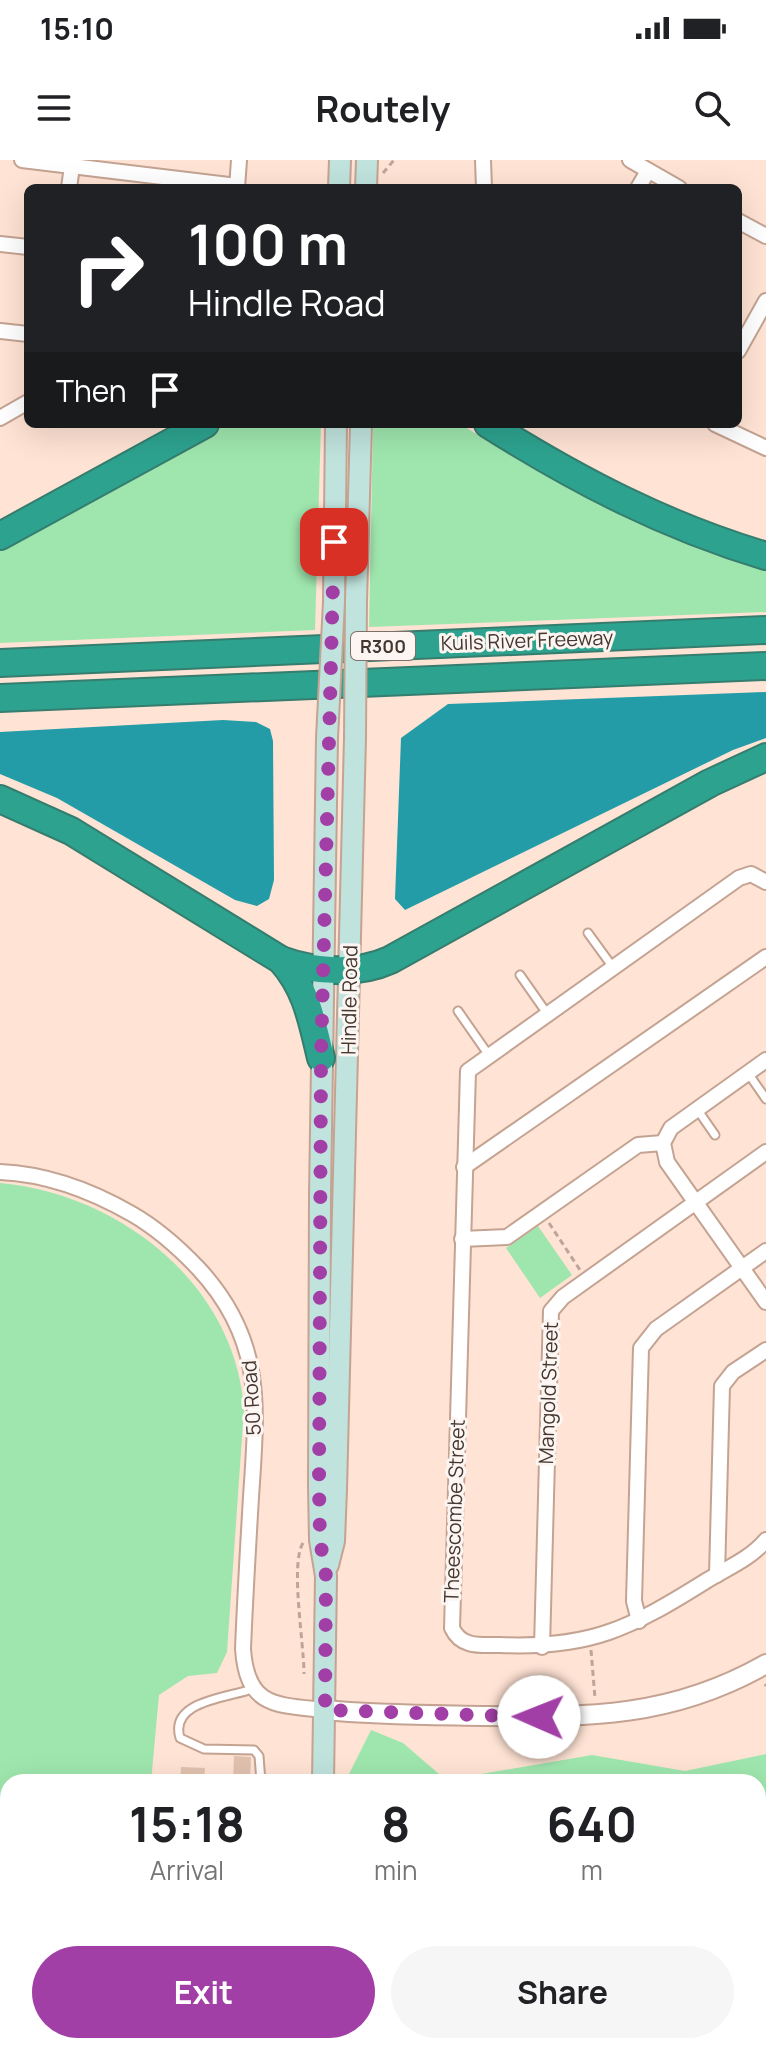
<!DOCTYPE html>
<html lang="en">
<head>
<meta charset="utf-8">
<style>
  :root { --surface:#fff; --page:#f6f6f6; --text:#202124; --muted:#757577; --accent:#a23fa6 }
  body { margin:0; font-family:Manrope,sans-serif; background:var(--page); color:var(--text); height:100vh; display:flex; flex-direction:column; font-size:30px; white-space:nowrap }
  * { box-sizing:border-box; margin:0 }
  p { font-size:26px; color:var(--muted) }
  .icon { flex:none; width:44px; height:44px; fill:none; stroke:currentColor; stroke-width:2; stroke-linecap:round; stroke-linejoin:round }
  .map { position:relative; flex:1; overflow:hidden }
  .side { position:absolute; left:0px; top:1614px; width:766px; height:280px; display:flex; flex-direction:column; background:var(--surface); border-radius:24px 24px 0 0; box-shadow:0 8px 32px #0002 }
  .side>* { flex:none }
  .banner { position:absolute; left:24px; top:24px; width:718px; height:244px; border-radius:12px; box-shadow:0 8px 32px #0002; background:#202124; color:#fff; overflow:hidden }
  .pin { position:absolute; display:grid; place-items:center; width:68px; height:68px; color:#fff; margin:-34px; border-radius:16px; box-shadow:0 4px 12px #0006 }
  .me { position:absolute; width:88px; margin:-44px; rotate:271deg; stroke-linejoin:round; filter:drop-shadow(0 0 6px #0008) }
  .turn { display:flex; align-items:center; gap:28px; height:168px; padding:0 32px; font-size:36px }
  .turn .icon { width:104px; height:104px; stroke-width:2.5 }
  .turn b { display:block; font-size:56px; line-height:68px }
  .then { display:flex; align-items:center; height:76px; padding:0 32px; background:#0003; gap:16px; font-size:30px }
  .eta { display:flex; justify-content:space-evenly; align-items:center; height:136px; text-align:center }
  .eta b { font-size:48px; font-weight:700; line-height:56px }
  .action { display:flex; gap:16px; margin-top:auto; padding:16px 32px }
  .action a { flex:1; height:92px; border-radius:48px; background:var(--accent); color:#fff; font-size:32px; font-weight:700; line-height:92px; text-align:center }
  .action a+a { background:var(--page); color:var(--text) }
  .status { display:flex; justify-content:space-between; align-items:center; height:56px; padding:0 40px; background:var(--surface); direction:ltr }
  .status svg { height:22px; fill:currentColor }
  header { display:flex; justify-content:space-between; align-items:center; height:104px; padding:0 32px; background:var(--surface); font-size:36px; font-weight:700 }
  .map>svg:first-child { display:block }
  .green { fill:#9fe6ae }
  .water { fill:#249ca7 }
  .building { fill:#e2c1af }
  .lines { fill:none; stroke-linecap:round; stroke-linejoin:round }
  .service-casing { stroke:#c4a392; stroke-width:11 }
  .minor-casing { stroke:#c4a392; stroke-width:18 }
  .tertiary-casing { stroke:#c4a392; stroke-width:22 }
  .secondary-casing { stroke:#c4a392; stroke-width:24 }
  .motorway-casing { stroke:#357d6e; stroke-width:30 }
  .path { stroke:#bca599; stroke-width:3; stroke-dasharray:6 4; stroke-linecap:butt }
  .service { stroke:#fff; stroke-width:7 }
  .minor { stroke:#fff; stroke-width:14 }
  .tertiary { stroke:#fff; stroke-width:18 }
  .secondary { stroke:#c0e3dd; stroke-width:20 }
  .motorway { stroke:#2da38f; stroke-width:26 }
  .secondary-bridge-casing { stroke:#c4a392; stroke-width:24; stroke-linecap:butt }
  .secondary-bridge { stroke:#c0e3dd; stroke-width:20 }
  .route { stroke:#a23fa6; stroke-width:14; stroke-dasharray:0 25.2 }
  .labels { text-anchor:middle; dominant-baseline:central; stroke-width:6; stroke-linejoin:round; paint-order:stroke }
  .shield { fill:#fcf5f1; stroke:#7b706a; stroke-width:2 }
  .shield-label { font-size:18px; font-weight:bold; fill:#443730 }
  .street-label { font-size:20px; fill:#443730; stroke:#fcf5f1 }
</style>
</head>
<body>
<div class="status"><b>15:10</b><svg viewBox="0 0 49 12"><path d="M0 12V9h3v3zM5 12V6h3v6zM10 12V3h3v9zM15 12V0h3v12zM26 1h20v11H26zM47 4h2v5h-2z"/></svg></div>
<header><svg class="icon" aria-label="menu" viewBox="0 0 24 24"><path d="M4 6h16M4 12h16M4 18h16"/></svg>Routely<svg class="icon" aria-label="search" viewBox="0 0 24 24"><circle cx="10" cy="10" r="6"/><path d="M15 15l6 6"/></svg></header>
<div class="map">
<svg width="766" height="1894" viewBox="0 0 766 1894">
  <rect width="100%" height="100%" fill="#ffe3d4"/>
  <g class="green">
    <polygon points="227,264 321,264 315,470 0,483 0,391"/>
    <polygon points="373,264 460,264 527,305 609,347 766,407 766,452 369,467"/>
    <path d="M 0,1023 C 120,1034 235,1124 244,1249 L 227,1492 L 217,1513 L 188,1516 L 159,1535 L 151,1622 L 8,1622 L 8,1886 L 266,1886 L 265,1894 L 0,1894 Z"/>
    <polygon points="538,1066 572,1115 540,1138 506,1088"/>
    <polygon points="371,1570 403,1583 446,1620 592,1595 685,1611 766,1594 766,1894 312,1894 313,1886 758,1886 758,1622 345,1622"/>
  </g>
  <g class="water">
    <polygon points="766,532 766,578 733,590 405,750 395,739 401,578 448,544"/>
    <polygon points="223,560 256,562 270,569 273,581 274,720 269,739 257,746 235,740 57,638 0,614 0,572"/>
  </g>
  <g class="building">
    <polygon points="234,1596 251,1597 250,1622 233,1622"/>
    <polygon points="181,1607 205,1608 204,1622 180,1622"/>
  </g>
  <g class="lines">
    <g class="service-casing">
      <g id="service">
        <polyline points="588,773 612,806"/>
        <polyline points="520,815 546,852"/>
        <polyline points="458,851 488,894"/>
        <polyline points="748,913 766,939"/>
        <polyline points="697,949 715,975"/>
        <path d="M 252,1529 C 227,1538 169,1541 180,1578 L 204,1589 L 254,1590 L 259,1596 L 261,1622"/>
        <polyline points="275,1894 275,1886"/>
      </g>
    </g>
    <g class="minor-casing">
      <g id="minor">
        <polyline points="22,0 237,26"/>
        <polyline points="483,0 484,28"/>
        <polyline points="630,0 679,28"/>
        <polyline points="69,28 72,6"/>
        <polyline points="237,28 239,0"/>
        <polyline points="638,28 648,11"/>
        <polyline points="738,61 766,76"/>
        <polyline points="0,84 28,87"/>
        <polyline points="0,171 28,174"/>
        <polyline points="738,191 766,141"/>
        <polyline points="0,258 28,242"/>
        <polyline points="715,264 766,288"/>
        <path d="M 766,722 L 751,714 L 739,718 L 468,911 L 452,1468 C 461,1488 481,1485 500,1485 C 590,1489 631,1468 706,1421 C 727,1408 750,1399 766,1380"/>
        <polyline points="766,900 671,968 663,983 667,1002 766,1142"/>
        <polyline points="464,1007 766,797"/>
        <path d="M 0,1012 C 47,1014 92,1031 132,1054 C 158,1069 178,1087 198,1108 C 265,1180 257,1246 251,1337 C 248,1388 245,1438 243,1489 C 247,1547 275,1545 325,1550"/>
        <polyline points="462,1079 507,1077 638,985 663,983"/>
        <polyline points="717,1415 722,1226 733,1212 766,1190"/>
        <polyline points="639,1461 634,1441 641,1188 656,1169 766,1091"/>
        <polyline points="542,1487 551,1151 563,1137 766,992"/>
      </g>
    </g>
    <g class="tertiary-casing">
      <path id="tertiary" d="M 325,1550 C 377,1555 430,1555 483,1556 C 589,1557 671,1558 766,1504"/>
    </g>
    <g class="secondary-casing">
      <g id="secondary">
        <polyline points="339,28 340,0"/>
        <polyline points="366,28 367,0"/>
        <polyline points="356,441 361,264"/>
        <polyline points="334,442 336,264"/>
        <polyline points="328,1405 334,1381 336,1329 355,578"/>
        <polyline points="323,1622 326,1416 320,1380 319,1326 320,1036 327,578"/>
        <polyline points="289,1894 290,1886"/>
      </g>
    </g>
    <g class="motorway-casing">
      <g id="motorway">
        <path d="M 488,264 C 577,320 665,366 766,396"/>
        <polyline points="0,376 205,264"/>
        <polyline points="0,503 766,470"/>
        <polyline points="0,538 766,506"/>
        <path d="M 0,639 L 71,671 L 281,800 C 314,812 357,815 390,800 L 710,623 L 766,597"/>
        <path d="M 281,800 C 307,829 312,861 321,898"/>
      </g>
    </g>
    <g class="path">
      <polyline points="383,13 394,0"/>
      <polyline points="549,1063 580,1110"/>
      <path d="M 303,1383 C 290,1404 304,1483 304,1514"/>
      <polyline points="591,1490 595,1538"/>
      <polyline points="765,1524 766,1526"/>
    </g>
    <use href="#service" class="service"/>
    <use href="#minor" class="minor"/>
    <use href="#tertiary" class="tertiary"/>
    <use href="#secondary" class="secondary"/>
    <use href="#motorway" class="motorway"/>
    <g class="secondary-bridge-casing">
      <g id="secondary-bridge">
        <polyline points="327,578 334,442"/>
        <polyline points="355,578 356,441"/>
      </g>
    </g>
    <use href="#secondary-bridge" class="secondary-bridge"/>
  </g>
  <g class="lines">
    <polyline class="route" points="334,382 321,898 319,1326 320,1380 326,1416 325,1550 539,1557"/>
  </g>
  <g class="labels">
    <rect class="shield" x="351" y="472" width="64" height="28" rx="6"/>
    <g class="shield-label">
      <text x="383" y="486">R300</text>
    </g>
    <g class="street-label">
      <text transform="translate(527 480) rotate(-2)">Kuils River Freeway</text>
      <text transform="translate(349 840) rotate(-89)">Hindle Road</text>
      <text transform="translate(548 1233) rotate(-88)">Mangold Street</text>
      <text transform="translate(251 1238) rotate(-94)">50 Road</text>
      <text transform="translate(454 1351) rotate(-88)">Theescombe Street</text>
    </g>
  </g>
</svg>
<div class="pin" style="left:334px;top:382px;background:#d93025"><svg class="icon" aria-label="arrive" viewBox="0 0 24 24"><path d="M6 21V4h12l-3 4 3 4H6"/></svg></div>
<svg class="me" style="left:539px;top:1557px" viewBox="-20 -20 40 40"><circle r="19" fill="#fff"/><path d="M0-13L10 11 0 6-10 11z" fill="#a23fa6"/></svg>
<div class="banner">
<div class="turn"><svg class="icon" aria-label="right" viewBox="0 0 24 24"><path d="M7 20v-9h11M14 6l5 5-5 5"/></svg><div><b>100 m</b>Hindle Road</div></div>
<div class="then">Then<svg class="icon" aria-label="arrive" viewBox="0 0 24 24"><path d="M6 21V4h12l-3 4 3 4H6"/></svg></div>
</div>
<section class="side">
<div class="eta">
<div><b>15:18</b><p>Arrival</p></div>
<div><b>8</b><p>min</p></div>
<div><b>640</b><p>m</p></div>
</div>
<div class="action"><a>Exit</a><a>Share</a></div>
</section>
</div>
</body>
</html>
